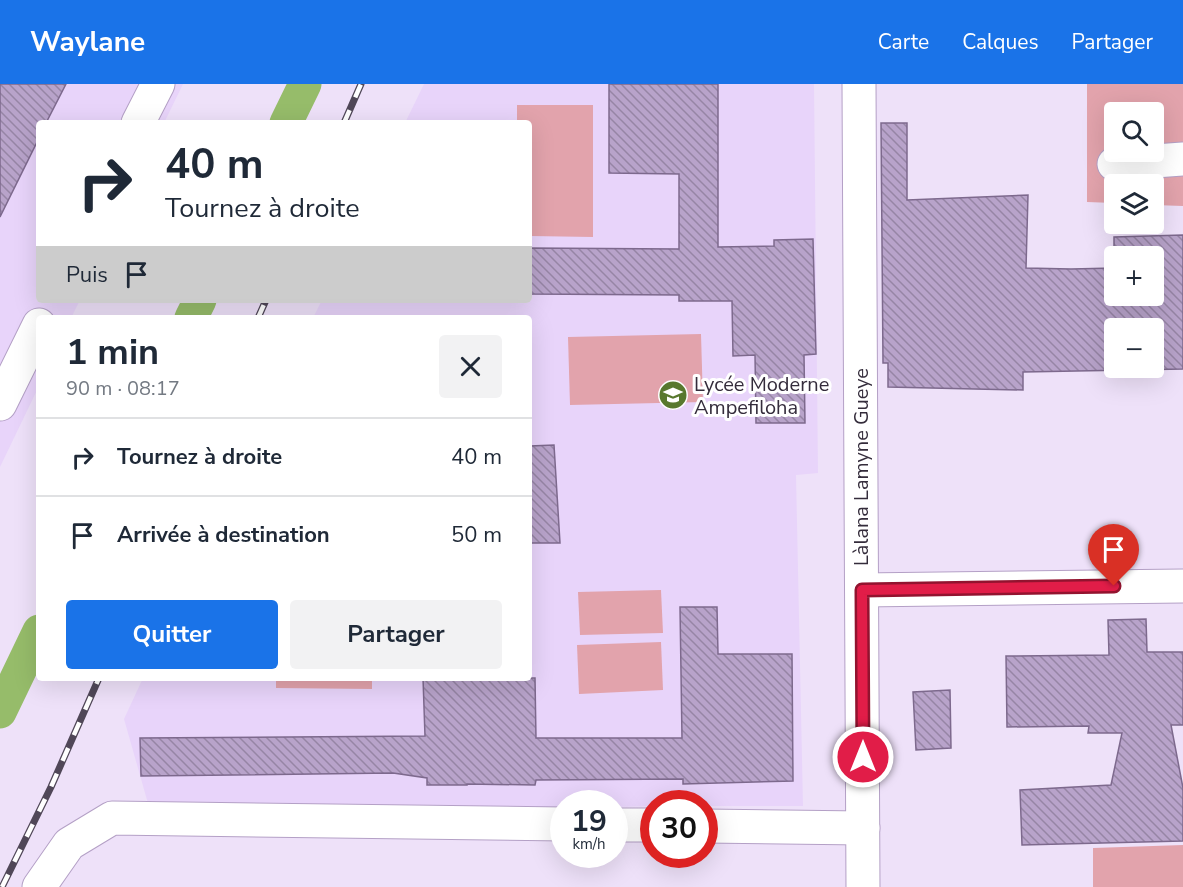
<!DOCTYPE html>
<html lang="fr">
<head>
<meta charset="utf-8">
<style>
  :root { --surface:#fff; --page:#f2f2f3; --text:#1f2937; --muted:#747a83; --line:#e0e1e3; --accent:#1a73e8 }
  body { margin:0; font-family:"Nunito Sans",sans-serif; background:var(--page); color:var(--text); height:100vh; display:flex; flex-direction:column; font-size:22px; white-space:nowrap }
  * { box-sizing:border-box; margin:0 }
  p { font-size:20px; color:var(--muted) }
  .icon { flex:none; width:33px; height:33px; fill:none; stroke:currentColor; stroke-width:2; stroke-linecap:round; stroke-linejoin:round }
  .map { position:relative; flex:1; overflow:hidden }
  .details { position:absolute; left:36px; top:231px; width:496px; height:366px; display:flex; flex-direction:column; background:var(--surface); border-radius:6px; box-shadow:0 6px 24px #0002 }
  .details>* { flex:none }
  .banner { position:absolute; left:36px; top:36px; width:496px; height:183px; border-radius:6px; box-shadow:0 6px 24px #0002; background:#fff; color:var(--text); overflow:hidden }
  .fabs { position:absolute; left:1104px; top:18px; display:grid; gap:12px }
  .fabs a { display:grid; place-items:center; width:60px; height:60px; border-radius:6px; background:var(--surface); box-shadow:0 6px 24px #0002; font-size:30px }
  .speed { position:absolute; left:550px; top:706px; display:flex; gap:12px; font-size:30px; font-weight:700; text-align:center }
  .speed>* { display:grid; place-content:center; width:78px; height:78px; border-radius:50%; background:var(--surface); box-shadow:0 6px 24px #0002; line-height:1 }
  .speed small { font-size:15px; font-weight:400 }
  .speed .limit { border:9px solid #d22; background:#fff; color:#111 }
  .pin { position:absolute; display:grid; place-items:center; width:51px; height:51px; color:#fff; margin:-62px -26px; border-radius:50% 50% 50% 0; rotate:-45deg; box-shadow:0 0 6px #0007 }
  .pin .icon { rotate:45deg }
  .me { position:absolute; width:66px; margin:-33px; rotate:0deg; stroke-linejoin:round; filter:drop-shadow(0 0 4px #0008) }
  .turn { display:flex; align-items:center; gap:21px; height:126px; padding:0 30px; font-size:27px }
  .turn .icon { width:78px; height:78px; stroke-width:2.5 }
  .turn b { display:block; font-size:42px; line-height:51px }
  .then { display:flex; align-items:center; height:57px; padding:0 30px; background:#0003; gap:12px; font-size:22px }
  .round { display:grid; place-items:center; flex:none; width:63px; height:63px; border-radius:6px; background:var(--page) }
  .summary { display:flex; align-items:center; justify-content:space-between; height:102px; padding:0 30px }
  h1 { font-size:36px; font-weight:700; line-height:45px }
  .cta { display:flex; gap:12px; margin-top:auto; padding:12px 30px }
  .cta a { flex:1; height:69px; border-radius:6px; background:var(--accent); color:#fff; font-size:24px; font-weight:700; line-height:69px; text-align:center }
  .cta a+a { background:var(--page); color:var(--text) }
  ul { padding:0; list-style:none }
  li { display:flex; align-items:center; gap:18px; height:78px; padding:0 30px; border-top:2px solid var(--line) }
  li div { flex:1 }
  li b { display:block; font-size:22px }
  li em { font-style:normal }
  header { display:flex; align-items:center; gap:36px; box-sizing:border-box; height:84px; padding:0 30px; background:var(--accent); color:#fff }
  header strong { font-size:28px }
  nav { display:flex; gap:33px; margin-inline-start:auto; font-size:21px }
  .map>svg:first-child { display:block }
  .built { fill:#e8d4fa }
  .pitch { fill:#e2a3ac; fill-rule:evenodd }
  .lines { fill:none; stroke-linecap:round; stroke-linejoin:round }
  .canal { stroke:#96bc6a; stroke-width:33 }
  .building { fill:url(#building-back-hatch); stroke:#7d698d; stroke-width:1.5; fill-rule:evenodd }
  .minor-casing { stroke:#b4a0c6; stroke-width:35 }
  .minor { stroke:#fff; stroke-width:33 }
  .rail-casing { stroke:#504758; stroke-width:7 }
  .rail { stroke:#fff; stroke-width:4.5; stroke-dasharray:14; stroke-linecap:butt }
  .route-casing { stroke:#92132f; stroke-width:15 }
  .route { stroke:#e11d48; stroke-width:10 }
  .labels { text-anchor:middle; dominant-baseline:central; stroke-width:6; stroke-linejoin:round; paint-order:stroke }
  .poi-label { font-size:20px; fill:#342c3b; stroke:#fff; text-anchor:start }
  .street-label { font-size:20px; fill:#342c3b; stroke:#fff }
</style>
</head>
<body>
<header>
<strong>Waylane</strong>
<nav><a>Carte</a><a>Calques</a><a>Partager</a></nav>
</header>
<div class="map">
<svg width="1183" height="803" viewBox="0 0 1183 803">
  <defs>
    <pattern id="building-back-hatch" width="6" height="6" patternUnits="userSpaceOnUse" patternTransform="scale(1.5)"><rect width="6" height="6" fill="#b8a3ca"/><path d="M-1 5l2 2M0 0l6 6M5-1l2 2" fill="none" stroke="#9685a5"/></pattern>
  </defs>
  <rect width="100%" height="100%" fill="#eee1f9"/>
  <g class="built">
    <polygon points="0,0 183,0 164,39 39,39 39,216 80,216 71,234 39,234 39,302 0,383"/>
    <polygon points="424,0 814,0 818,389 796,391 803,722 705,722 705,720 654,720 654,722 615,723 615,720 564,720 564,723 149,723 124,635 143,594 530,594 530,234 313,234 322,216 530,216 530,39 405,39"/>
  </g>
  <g class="pitch">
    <path d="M 1087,0 L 1183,0 L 1183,122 L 1154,121 L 1154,100 L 1114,100 L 1114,119 L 1087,118 ZM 1114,28 L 1154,28 L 1154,68 L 1114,68 Z"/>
    <polygon points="517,21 593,21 593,153 530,152 530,39 517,39"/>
    <polygon points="701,250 703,318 570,321 568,253"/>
    <polygon points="661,506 663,549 580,551 578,508"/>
    <polygon points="661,558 663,606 579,610 577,561"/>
    <polygon points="276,594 372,594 372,605 276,604"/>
    <polygon points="1183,761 1183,803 1093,803 1093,764"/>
  </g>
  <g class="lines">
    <g class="canal">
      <polyline points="286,39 305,0"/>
      <polyline points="191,234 200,216"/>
      <polyline points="0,628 39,547"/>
    </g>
  </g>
  <g class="building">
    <polygon points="0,0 66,0 46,39 39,39 39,54 0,133"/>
    <polygon points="609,0 718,0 718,163 774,162 774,156 813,155 816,270 804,271 805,339 756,339 755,271 733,272 732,217 679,217 679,211 530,210 530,164 679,165 679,90 609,89"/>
    <path d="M 881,39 L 907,39 L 907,116 L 1028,111 L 1026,184 L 1071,185 L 1114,184 L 1114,212 L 1154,212 L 1154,172 L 1114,172 L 1114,178 L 1114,153 L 1183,151 L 1183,285 L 1023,288 L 1023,306 L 888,303 L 888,279 L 883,279 ZM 1114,244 L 1154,244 L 1154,284 L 1114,284 Z"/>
    <polygon points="554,361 560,459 530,459 530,362"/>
    <polygon points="680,523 717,523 718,570 792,570 793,697 683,700 683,695 536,696 535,701 467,700 467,701 427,701 427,694 393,689 141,692 140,654 425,652 423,594 535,594 536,654 682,654"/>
    <polygon points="1146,535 1147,568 1183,568 1183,641 1171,641 1183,704 1183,757 1022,761 1020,706 1111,701 1122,649 1088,649 1089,642 1007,643 1006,572 1109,571 1108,536"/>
    <polygon points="950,606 951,664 916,666 913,608"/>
  </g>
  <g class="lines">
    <g class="minor-casing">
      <g id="minor">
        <polyline points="859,0 863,803"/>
        <polyline points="138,39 158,0"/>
        <polyline points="1114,80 1183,75"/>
        <polyline points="0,320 39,241"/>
        <polyline points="862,506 1183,502"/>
        <polyline points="615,741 654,741"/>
        <polyline points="705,742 863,744"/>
        <polyline points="39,803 69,760 112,734 564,740"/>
      </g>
    </g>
    <use href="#minor" class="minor"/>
    <g class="rail-casing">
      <g id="rail">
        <polyline points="344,39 361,0"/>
        <polyline points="258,234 266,216"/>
        <polyline points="2,803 51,703 99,594"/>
      </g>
    </g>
    <use href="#rail" class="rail"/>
  </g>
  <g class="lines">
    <g class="route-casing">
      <polyline id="route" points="863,673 862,506 1114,502"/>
    </g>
    <use href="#route" class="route"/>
  </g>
  <defs>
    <g id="school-disc" transform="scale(1.5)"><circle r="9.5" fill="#58782e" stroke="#fff"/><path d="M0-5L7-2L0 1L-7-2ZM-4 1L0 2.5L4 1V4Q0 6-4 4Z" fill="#fff"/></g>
  </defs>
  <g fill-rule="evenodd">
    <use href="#school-disc" x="673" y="311"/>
  </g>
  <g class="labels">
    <g class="poi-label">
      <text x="694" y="300">Lycée Moderne<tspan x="694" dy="23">Ampefiloha</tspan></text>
    </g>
    <g class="street-label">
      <text transform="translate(861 383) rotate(-90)">Làlana Lamyne Gueye</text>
    </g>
  </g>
</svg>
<div class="fabs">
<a><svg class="icon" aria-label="search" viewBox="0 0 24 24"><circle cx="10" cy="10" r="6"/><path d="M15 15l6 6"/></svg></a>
<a><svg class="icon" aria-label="layers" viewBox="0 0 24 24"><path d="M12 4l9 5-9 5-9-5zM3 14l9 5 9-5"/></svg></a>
<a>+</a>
<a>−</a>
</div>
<div class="speed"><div>19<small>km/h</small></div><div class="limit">30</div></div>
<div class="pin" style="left:1114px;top:502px;background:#d93025"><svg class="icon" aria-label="arrive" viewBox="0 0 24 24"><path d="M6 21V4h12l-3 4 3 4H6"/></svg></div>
<svg class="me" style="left:863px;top:673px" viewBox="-20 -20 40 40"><circle r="17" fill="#e11d48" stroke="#fff" stroke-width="3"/><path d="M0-11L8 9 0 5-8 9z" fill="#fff"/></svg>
<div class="banner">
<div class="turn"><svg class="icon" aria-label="right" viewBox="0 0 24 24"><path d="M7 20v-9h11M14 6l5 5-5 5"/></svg><div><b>40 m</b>Tournez à droite</div></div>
<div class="then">Puis<svg class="icon" aria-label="arrive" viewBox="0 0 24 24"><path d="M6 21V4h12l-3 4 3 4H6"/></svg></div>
</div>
<section class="details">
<div class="summary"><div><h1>1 min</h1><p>90 m · 08:17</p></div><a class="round"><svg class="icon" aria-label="close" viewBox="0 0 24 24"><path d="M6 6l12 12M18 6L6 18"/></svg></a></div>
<ul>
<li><svg class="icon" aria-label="right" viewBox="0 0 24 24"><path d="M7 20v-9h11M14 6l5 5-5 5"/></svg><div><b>Tournez à droite</b></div><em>40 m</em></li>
<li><svg class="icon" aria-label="arrive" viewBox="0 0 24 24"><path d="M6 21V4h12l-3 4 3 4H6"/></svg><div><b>Arrivée à destination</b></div><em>50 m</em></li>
</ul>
<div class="cta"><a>Quitter</a><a>Partager</a></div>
</section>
</div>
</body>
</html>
